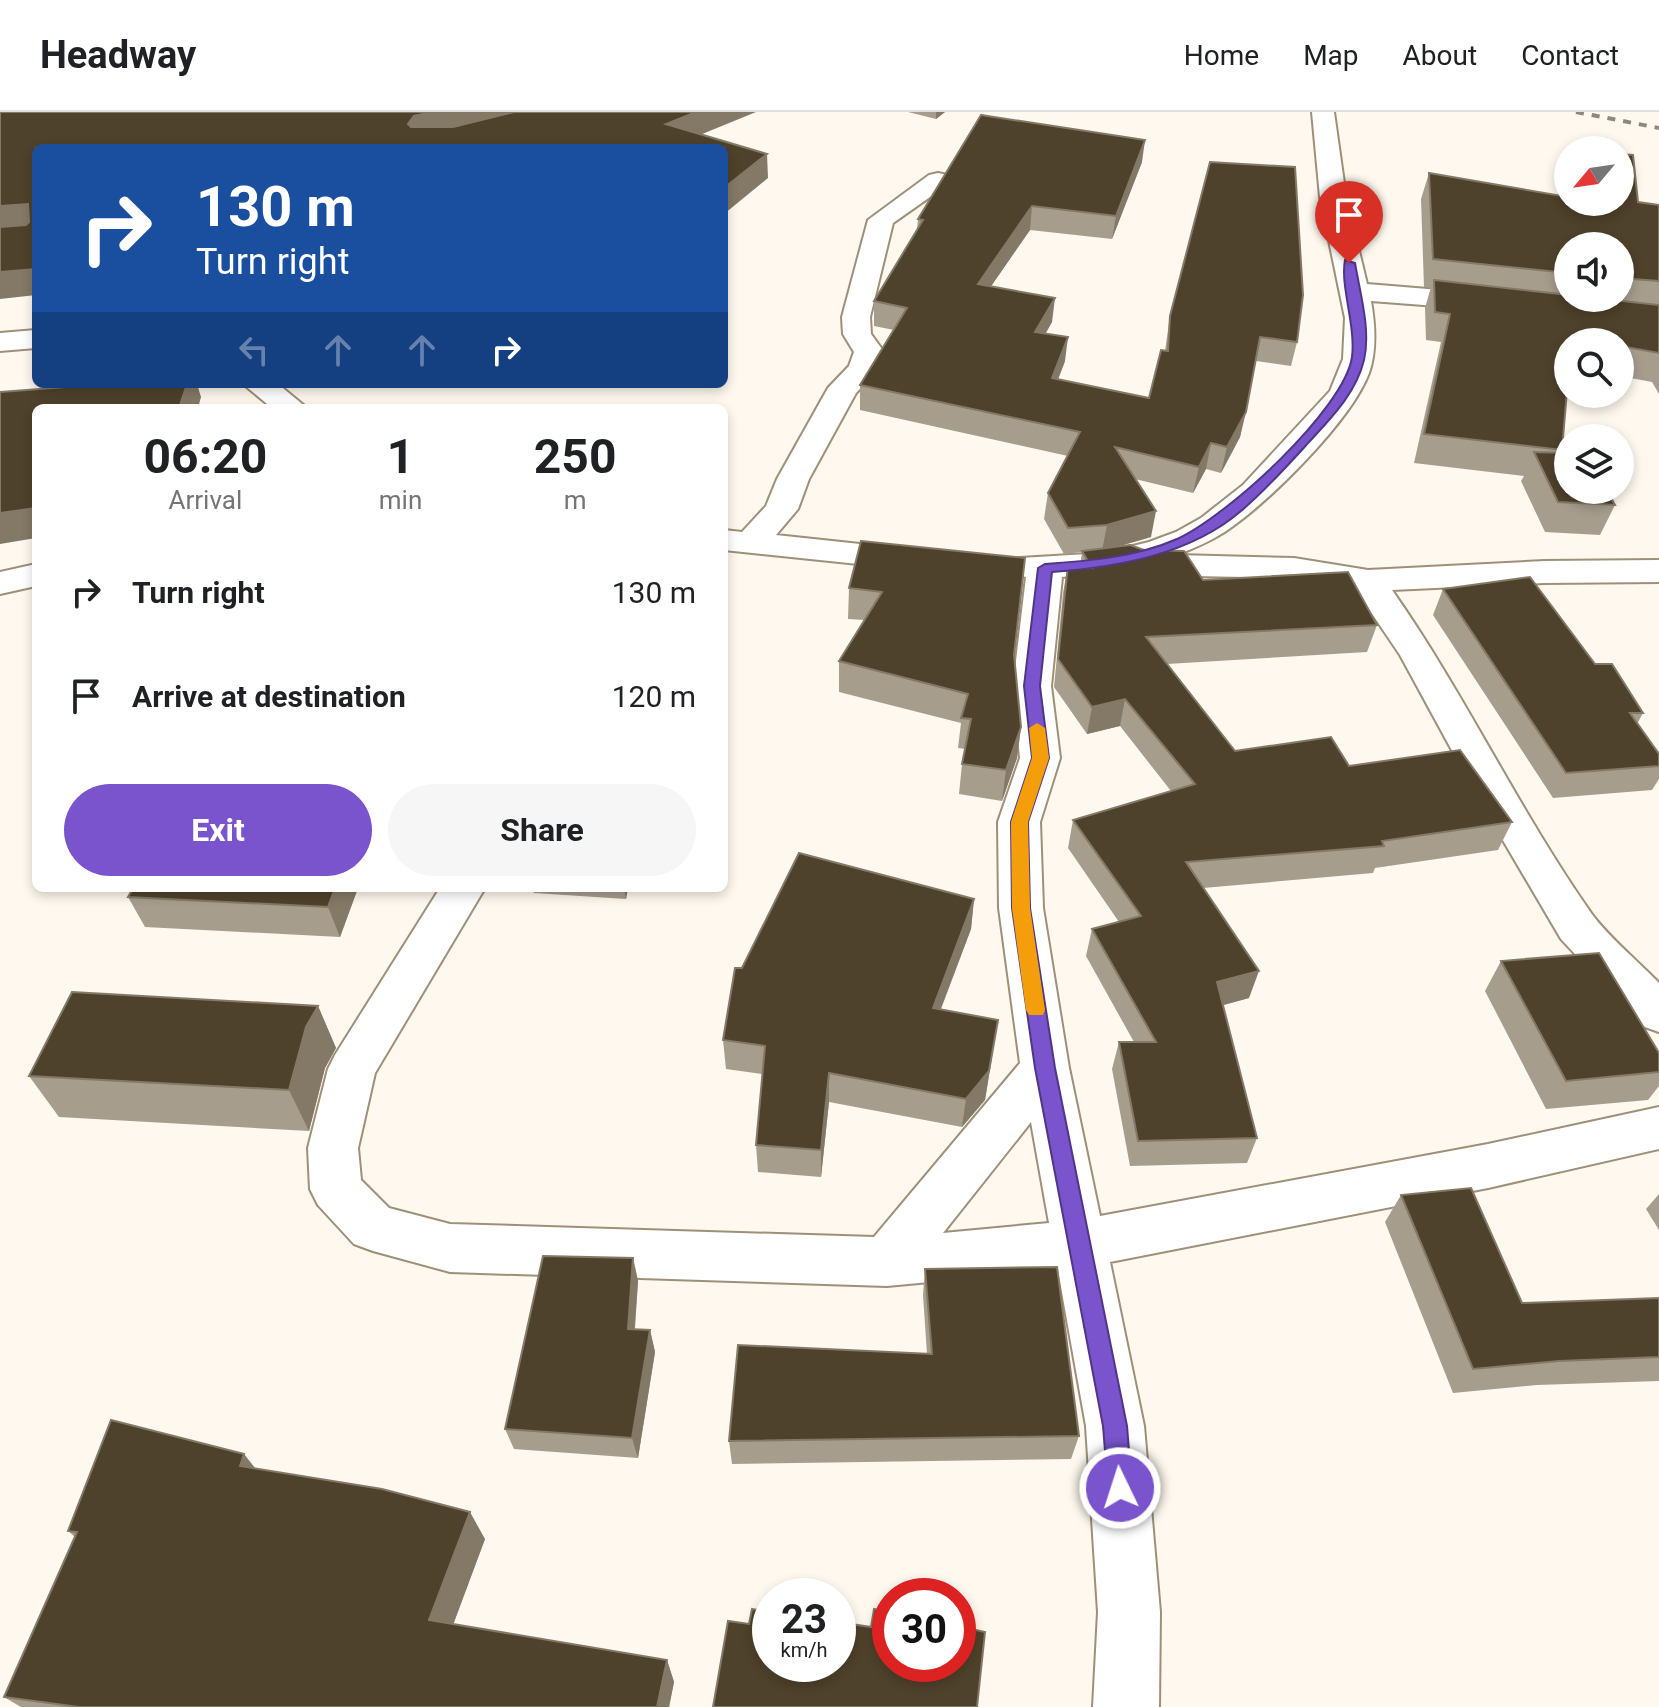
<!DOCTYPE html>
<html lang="en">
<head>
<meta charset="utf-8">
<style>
  :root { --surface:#fff; --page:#f6f6f6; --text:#202124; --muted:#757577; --line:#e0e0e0; --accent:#7954cd }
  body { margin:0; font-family:Roboto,sans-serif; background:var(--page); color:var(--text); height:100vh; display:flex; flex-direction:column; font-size:30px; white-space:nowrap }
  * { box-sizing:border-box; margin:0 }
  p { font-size:26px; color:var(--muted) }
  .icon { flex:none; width:44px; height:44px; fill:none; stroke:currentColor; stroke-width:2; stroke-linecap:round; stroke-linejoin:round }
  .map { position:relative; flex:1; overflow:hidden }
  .details { position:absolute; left:32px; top:292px; width:696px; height:488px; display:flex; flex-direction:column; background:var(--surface); border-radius:12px; box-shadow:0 4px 12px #0003 }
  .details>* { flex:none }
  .guide { position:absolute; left:32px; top:32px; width:696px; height:244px; border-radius:12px; box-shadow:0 4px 12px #0003; background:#1a4fa0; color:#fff; overflow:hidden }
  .needle { width:52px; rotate:241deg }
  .tools { position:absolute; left:1554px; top:24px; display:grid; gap:16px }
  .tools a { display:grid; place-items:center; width:80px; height:80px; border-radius:50%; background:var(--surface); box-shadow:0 4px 12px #0003; font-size:40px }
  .speed { position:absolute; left:752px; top:1466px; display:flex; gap:16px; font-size:40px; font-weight:700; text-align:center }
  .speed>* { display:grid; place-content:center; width:104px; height:104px; border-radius:50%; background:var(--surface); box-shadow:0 4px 12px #0003; line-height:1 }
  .speed small { font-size:20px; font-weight:400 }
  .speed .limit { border:12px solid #d22; background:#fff; color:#111 }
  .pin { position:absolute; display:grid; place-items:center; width:68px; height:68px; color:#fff; margin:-82px -34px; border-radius:50% 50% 50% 0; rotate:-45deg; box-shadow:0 0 8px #0007 }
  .pin .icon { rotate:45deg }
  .me { position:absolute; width:88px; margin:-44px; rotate:356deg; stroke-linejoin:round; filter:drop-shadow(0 0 6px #0008) }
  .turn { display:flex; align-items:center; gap:28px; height:168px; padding:0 32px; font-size:36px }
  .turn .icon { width:104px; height:104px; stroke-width:2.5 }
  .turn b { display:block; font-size:56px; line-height:68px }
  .lanes { display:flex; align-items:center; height:76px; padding:0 32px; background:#0003; justify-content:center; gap:40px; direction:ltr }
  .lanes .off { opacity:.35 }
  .eta { display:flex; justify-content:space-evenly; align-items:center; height:136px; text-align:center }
  .eta b { font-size:48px; font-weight:700; line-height:56px }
  .primary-button { display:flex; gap:16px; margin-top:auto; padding:16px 32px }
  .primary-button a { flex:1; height:92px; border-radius:48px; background:var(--accent); color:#fff; font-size:32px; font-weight:700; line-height:92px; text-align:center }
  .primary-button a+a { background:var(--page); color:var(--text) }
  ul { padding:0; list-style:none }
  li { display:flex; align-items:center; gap:24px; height:104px; padding:0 32px }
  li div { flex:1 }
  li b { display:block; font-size:30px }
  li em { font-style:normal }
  header { display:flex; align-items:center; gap:48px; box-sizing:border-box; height:112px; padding:0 40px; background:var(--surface); border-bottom:2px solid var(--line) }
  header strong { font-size:38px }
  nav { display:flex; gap:44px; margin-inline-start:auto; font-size:28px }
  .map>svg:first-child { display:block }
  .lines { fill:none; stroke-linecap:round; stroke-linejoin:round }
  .minor-casing { stroke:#9e9078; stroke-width:4 }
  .minor { fill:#fff; fill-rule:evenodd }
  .rail { stroke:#8d877e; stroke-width:4; stroke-dasharray:8 8; stroke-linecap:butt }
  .wall { fill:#a69d8d; fill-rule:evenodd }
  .shaded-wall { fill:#847966 }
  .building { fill:#4f422c; stroke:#847966; stroke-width:2 }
  .route { fill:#7954cd; stroke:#4f3785; stroke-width:2 }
  .slow { fill:#f59e0b }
</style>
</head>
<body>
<header>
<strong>Headway</strong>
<nav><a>Home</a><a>Map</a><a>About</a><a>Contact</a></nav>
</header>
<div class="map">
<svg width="1659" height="1595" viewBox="0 0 1659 1595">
  <rect width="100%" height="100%" fill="#fef8ee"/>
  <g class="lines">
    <g class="minor-casing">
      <g id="minor">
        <path d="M 1312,0 L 1334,0 L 1346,85 L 1367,172 L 1489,182 L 1499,184 L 1503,190 L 1499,196 L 1489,198 L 1371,189 C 1375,212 1377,238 1369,261 C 1351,309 1269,390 1226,419 C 1211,429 1194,436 1177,443 L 1294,446 L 1368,458 L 1544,449 L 1659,448 L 1659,470 L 1544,471 L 1392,478 C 1465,582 1518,697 1591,801 C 1609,826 1637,848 1659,871 L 1659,920 L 1642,914 L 1561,827 L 1474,679 L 1400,543 L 1356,478 L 1294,466 L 1139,463 L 1125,458 L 1062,465 L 1051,574 L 1060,646 L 1040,710 L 1043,796 L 1069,956 L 1100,1104 L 1488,1032 L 1659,995 L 1659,1037 L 1488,1076 L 1110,1150 L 1144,1314 L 1160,1500 L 1159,1595 L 1093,1595 L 1098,1500 L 1086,1314 L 1058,1158 L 887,1174 L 450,1160 L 373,1139 L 354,1132 L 318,1093 L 310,1077 L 308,1036 L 328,957 L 335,943 L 440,776 L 485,776 L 375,961 L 358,1036 L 361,1068 L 389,1096 L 450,1112 L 874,1125 L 1020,951 L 999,796 L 998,710 L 1020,646 L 1013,574 L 1026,465 L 1005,461 L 1000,454 L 1005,447 L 1104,441 L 1149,430 L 1176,420 L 1201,406 L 1243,373 L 1330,279 L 1343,247 L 1345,206 L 1320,85 ZM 1031,1010 L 1049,1111 L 943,1121 Z"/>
        <polygon points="938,61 947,63 950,68 947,73 893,111 870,205 871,222 884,240 878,258 856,281 809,367 798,397 776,423 916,438 928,441 933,448 928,455 916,458 724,438 724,418 742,420 766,394 777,367 828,276 849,254 854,240 843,222 842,205 868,108 929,63"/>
        <polygon points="36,218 36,236 0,239 0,221"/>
        <polygon points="243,272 278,272 307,296 272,296"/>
        <polygon points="36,452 36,474 0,482 0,460"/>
      </g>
    </g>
    <use href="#minor" class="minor"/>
    <polyline class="rail" points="1576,0 1659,16"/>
  </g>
  <g class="wall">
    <polygon points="908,0 945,0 936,7"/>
    <polygon points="1142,50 1112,127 1030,118 991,174 1052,210 1046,221 1065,249 1058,267 1149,286 1165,239 1170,204 1297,230 1291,254 1256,249 1240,325 1221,361 1206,357 1193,381 1135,367 1151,425 1120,434 1203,468 1377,513 1367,540 1167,552 1235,639 1349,654 1512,710 1498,738 1375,756 1373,761 1203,776 1249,886 1223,893 1257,1026 1247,1051 1130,1054 1112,957 1119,930 1134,930 1086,844 1092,817 1119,810 1068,736 1073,708 1171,679 1120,614 1087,622 1054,575 1063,481 1068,453 1080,455 1082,440 1064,442 1044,407 1048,381 1068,344 860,298 860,273 894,218 874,214 874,189 917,118 918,107"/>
    <path d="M 1568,60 L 1568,90 L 1638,90 L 1659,93 L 1659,282 L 1652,270 L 1620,264 L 1620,230 L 1568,230 L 1561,341 L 1615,393 L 1600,423 L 1545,420 L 1521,369 L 1524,364 L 1414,351 L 1441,230 L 1426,228 L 1425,196 L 1431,175 L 1424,175 L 1421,87 L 1429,61 L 1568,85 ZM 1568,134 L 1620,134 L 1620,186 L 1568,186 Z"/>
    <polygon points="861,429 1014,543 1021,615 1017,646 1002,689 959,682 962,652 965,637 958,636 961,611 839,580 839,549 864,508 848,507 849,476"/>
    <polygon points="1443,477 1595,552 1643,601 1637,612 1659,642 1659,667 1652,678 1553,686 1433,503"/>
    <polygon points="358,776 340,825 145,815 128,785"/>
    <polygon points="532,776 628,776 626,787 534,781"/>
    <polygon points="974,787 971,817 941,897 998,908 985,988 962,1015 829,990 821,1065 758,1060 756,1033 762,962 726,957 723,928 742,856"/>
    <polygon points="1501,849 1659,941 1659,974 1648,988 1546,997 1485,879"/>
    <polygon points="318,894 336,936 325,956 309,1019 59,1005 29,964"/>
    <polygon points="1659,1082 1659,1118 1646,1097"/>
    <polygon points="1401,1083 1522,1191 1659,1186 1659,1269 1537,1273 1453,1281 1385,1110"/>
    <polygon points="633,1146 638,1169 635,1217 650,1218 655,1240 638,1346 514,1337 505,1317"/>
    <polygon points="925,1157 1079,1324 1071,1347 732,1352 729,1329 927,1242 923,1183"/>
    <polygon points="256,1357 485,1427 453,1512 667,1548 674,1570 669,1595 21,1595 4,1585 75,1425 68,1419"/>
  </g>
  <g class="shaded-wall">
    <polygon points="432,0 516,0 419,28 408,12 414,4"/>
    <polygon points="696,0 756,0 668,36 666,12"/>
    <polygon points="936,0 945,0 936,7"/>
    <polygon points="1145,28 1142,50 1112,127 1116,104"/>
    <polygon points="767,42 768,66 724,102 724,76"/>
    <polygon points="28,92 36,112 0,121 0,94"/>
    <polygon points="1032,94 1030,118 976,196 978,172"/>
    <polygon points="36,157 36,183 0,187 0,160"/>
    <polygon points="1055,186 1052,210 1032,244 1035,220"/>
    <polygon points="1068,225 1065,249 1049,291 1052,266"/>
    <polygon points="187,272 197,272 201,285 198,296 179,296"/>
    <polygon points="1246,300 1240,325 1221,361 1227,335"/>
    <polygon points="1211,331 1206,357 1193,381 1199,355"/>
    <polygon points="36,396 36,426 0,432 0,401"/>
    <polygon points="1156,399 1151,425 1102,439 1107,413"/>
    <polygon points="1125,587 1120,614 1087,622 1092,595"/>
    <polygon points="1021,615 1017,646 1002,689 1006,658"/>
    <polygon points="335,776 358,776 340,825 328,795"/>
    <polygon points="624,776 628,776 626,787"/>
    <polygon points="974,787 971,817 930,925 933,896"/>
    <polygon points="1259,859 1249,886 1209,897 1217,870"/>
    <polygon points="318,894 336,936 325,956 309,1019 289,978 306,915"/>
    <polygon points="998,908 985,988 962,1015 966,987"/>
    <polygon points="829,961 829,990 821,1065 821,1038"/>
    <polygon points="633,1146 638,1169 633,1238 628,1217"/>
    <polygon points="650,1218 655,1240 638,1346 632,1326"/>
    <polygon points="244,1342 267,1371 240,1354"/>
    <polygon points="470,1400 485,1427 446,1532 429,1508"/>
    <polygon points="667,1548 674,1570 669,1595 657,1595"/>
  </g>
  <g class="building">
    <polygon points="0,0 432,0 414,4 408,12 411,15 453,15 514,0 696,0 666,12 767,42 724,76 724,36 36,36 36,157 0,160 0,115 26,113 29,110 28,92 0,94"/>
    <polygon points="981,3 1145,28 1116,104 1032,94 978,172 1055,186 1035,220 1068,225 1052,266 1149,286 1161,238 1168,239 1170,204 1210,50 1295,55 1303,183 1297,230 1260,225 1246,300 1227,335 1211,331 1199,355 1115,335 1156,399 1107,413 1068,416 1048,381 1080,320 860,273 907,196 874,189 923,108 918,107"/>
    <polygon points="1620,42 1633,43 1638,90 1659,93 1659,169 1620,166 1620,134 1568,134 1568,161 1433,147 1429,61 1568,85 1568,90 1620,90"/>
    <polygon points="1434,168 1568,183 1568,186 1595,186 1659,193 1659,241 1620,234 1620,230 1596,230 1571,226 1571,230 1568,230 1568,267 1562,338 1424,322 1450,202 1435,200"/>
    <polygon points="106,272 187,272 179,296 36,296 36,396 0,401 0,280"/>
    <polygon points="1534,340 1568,341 1568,378 1607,378 1615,393 1558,390"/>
    <polygon points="861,429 1025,446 1014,543 1021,615 1006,658 962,652 971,607 961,606 968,582 839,549 882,480 849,476"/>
    <polygon points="1130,433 1144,438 1184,439 1203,468 1348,460 1377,513 1146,525 1235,639 1331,625 1349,654 1460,638 1512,710 1382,729 1384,734 1186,750 1259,859 1217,870 1257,1026 1138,1029 1119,930 1156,930 1092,817 1141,804 1073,708 1195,672 1125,587 1092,595 1058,547 1068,453 1092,456 1082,439"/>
    <polygon points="1530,465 1595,552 1612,552 1643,601 1630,601 1659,642 1659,654 1566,661 1443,477"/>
    <polygon points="799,741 974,787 933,896 998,908 989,959 966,987 829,961 821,1038 756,1033 765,934 723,928 735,856 742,856"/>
    <polygon points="133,776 335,776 328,795 128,785"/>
    <polygon points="1599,841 1659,941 1659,960 1566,969 1501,849"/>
    <polygon points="72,880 318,894 306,915 289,978 29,964"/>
    <polygon points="1471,1076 1522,1191 1659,1186 1659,1245 1559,1249 1473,1257 1401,1083"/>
    <polygon points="543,1144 633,1146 628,1217 650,1218 632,1326 505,1317"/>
    <polygon points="1057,1155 1079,1324 729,1329 738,1233 932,1242 925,1157"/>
    <polygon points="111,1308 244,1342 240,1354 382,1377 470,1400 429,1508 667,1548 657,1595 79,1595 4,1585 77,1420 68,1419"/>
    <polygon points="752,1497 770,1500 770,1552 838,1552 838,1510 871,1515 874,1497 890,1500 890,1552 958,1552 958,1514 985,1520 977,1595 713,1595 728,1509 749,1512"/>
  </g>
  <path class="route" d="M 1345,148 L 1355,151 C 1360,181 1371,218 1364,248 C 1356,281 1332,305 1310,329 C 1288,353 1266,378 1241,399 C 1190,443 1117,455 1052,460 L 1040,574 L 1049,646 L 1028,710 L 1030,796 L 1055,956 L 1127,1314 L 1132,1376 L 1129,1385 L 1120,1388 L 1111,1385 L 1108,1376 L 1103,1314 L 1035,956 L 1012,796 L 1011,710 L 1032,646 L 1024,574 L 1038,456 L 1045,452 C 1089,449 1136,445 1177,427 C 1226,405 1344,298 1352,245 C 1356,214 1340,174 1345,148 Z"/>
  <polygon class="slow" points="1037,611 1045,616 1049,646 1028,710 1030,796 1045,898 1043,903 1029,903 1026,898 1012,796 1011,710 1032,646 1029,616"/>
</svg>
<div class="tools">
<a><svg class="needle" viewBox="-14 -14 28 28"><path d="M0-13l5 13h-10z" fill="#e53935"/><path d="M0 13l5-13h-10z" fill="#757577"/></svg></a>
<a><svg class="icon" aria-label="sound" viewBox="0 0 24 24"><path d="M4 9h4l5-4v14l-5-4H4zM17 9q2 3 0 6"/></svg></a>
<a><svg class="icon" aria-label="search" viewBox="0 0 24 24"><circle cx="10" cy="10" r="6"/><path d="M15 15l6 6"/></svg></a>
<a><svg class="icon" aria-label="layers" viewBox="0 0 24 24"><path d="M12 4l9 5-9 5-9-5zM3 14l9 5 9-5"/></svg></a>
</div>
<div class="speed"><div>23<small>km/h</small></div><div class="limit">30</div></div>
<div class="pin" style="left:1349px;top:151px;background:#d93025"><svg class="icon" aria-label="arrive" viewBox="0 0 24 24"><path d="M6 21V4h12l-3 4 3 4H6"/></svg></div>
<svg class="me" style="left:1120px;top:1376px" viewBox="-20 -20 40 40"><circle r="17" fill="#7954cd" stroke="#fff" stroke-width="3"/><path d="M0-11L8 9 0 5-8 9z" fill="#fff"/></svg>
<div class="guide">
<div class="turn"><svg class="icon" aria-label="right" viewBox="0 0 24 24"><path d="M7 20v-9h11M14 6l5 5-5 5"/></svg><div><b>130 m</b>Turn right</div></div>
<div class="lanes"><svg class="icon off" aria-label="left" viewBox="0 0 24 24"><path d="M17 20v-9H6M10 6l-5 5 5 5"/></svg><svg class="icon off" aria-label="ahead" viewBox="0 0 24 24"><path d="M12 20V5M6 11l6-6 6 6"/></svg><svg class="icon off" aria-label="ahead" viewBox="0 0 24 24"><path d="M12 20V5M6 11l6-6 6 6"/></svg><svg class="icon" aria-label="right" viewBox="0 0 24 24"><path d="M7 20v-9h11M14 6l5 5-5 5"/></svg></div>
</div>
<section class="details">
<div class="eta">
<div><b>06:20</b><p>Arrival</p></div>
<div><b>1</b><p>min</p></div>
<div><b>250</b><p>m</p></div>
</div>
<ul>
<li><svg class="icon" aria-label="right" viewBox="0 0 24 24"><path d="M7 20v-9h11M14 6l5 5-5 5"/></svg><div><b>Turn right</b></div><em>130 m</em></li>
<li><svg class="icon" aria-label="arrive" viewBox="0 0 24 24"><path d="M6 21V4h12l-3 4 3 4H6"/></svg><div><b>Arrive at destination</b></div><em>120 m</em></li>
</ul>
<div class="primary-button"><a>Exit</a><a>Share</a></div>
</section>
</div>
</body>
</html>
